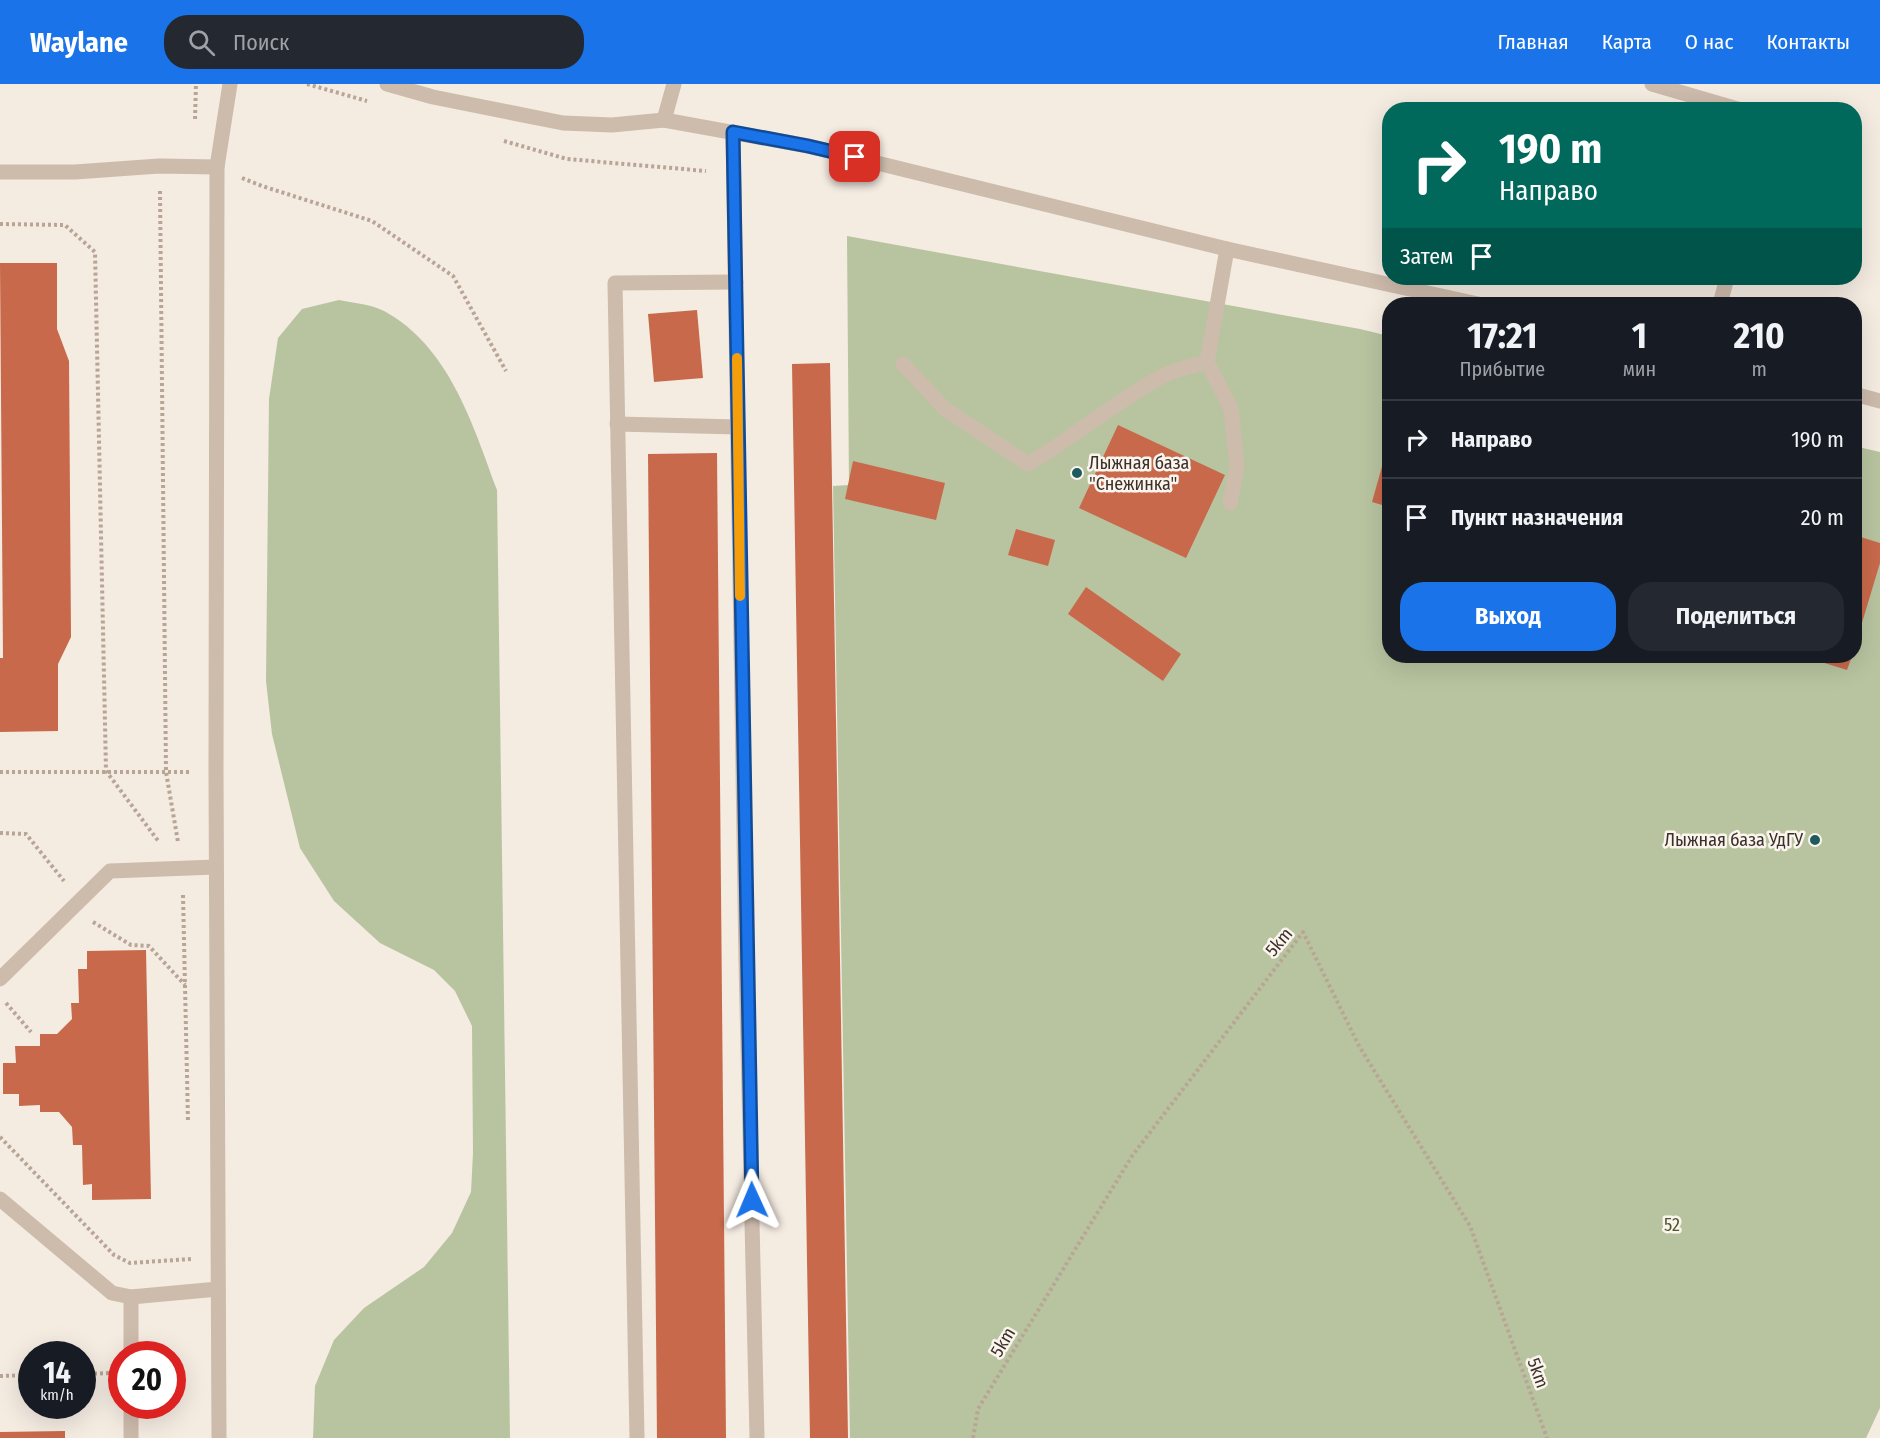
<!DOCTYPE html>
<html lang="ru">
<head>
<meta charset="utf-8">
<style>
  :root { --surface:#171b24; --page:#242831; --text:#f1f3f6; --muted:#9ea1a6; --line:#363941; --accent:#1a73e8 }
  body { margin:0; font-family:"Fira Sans Condensed",sans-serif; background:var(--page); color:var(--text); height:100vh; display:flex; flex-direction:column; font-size:22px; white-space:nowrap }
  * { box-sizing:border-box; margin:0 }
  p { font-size:20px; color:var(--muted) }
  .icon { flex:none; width:33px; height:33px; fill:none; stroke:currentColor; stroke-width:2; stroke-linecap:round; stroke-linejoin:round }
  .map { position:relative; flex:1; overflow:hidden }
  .drawer { position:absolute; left:1382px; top:213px; width:480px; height:366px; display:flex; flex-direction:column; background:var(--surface); border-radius:24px; box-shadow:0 6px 24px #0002 }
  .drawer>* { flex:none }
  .top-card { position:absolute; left:1382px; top:18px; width:480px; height:183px; border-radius:24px; box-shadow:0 6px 24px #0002; background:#00695c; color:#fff; overflow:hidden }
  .speed { position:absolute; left:18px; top:1257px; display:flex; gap:12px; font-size:30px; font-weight:700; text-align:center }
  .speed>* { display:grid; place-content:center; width:78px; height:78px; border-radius:50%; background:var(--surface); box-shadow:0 6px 24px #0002; line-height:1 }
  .speed small { font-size:15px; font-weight:400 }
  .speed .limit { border:9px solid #d22; background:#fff; color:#111 }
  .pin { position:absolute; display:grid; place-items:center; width:51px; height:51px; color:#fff; margin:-26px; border-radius:12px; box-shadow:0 3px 9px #0006 }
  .me { position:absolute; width:66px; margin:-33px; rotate:359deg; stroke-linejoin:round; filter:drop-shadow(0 0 4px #0008) }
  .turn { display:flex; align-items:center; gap:21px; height:126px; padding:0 18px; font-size:27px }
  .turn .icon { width:78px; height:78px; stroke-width:2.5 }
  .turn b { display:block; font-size:42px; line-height:51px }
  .then { display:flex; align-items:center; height:57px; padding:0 18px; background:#0003; gap:12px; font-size:22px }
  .eta { display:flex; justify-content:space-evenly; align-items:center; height:102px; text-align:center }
  .eta b { font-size:36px; font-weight:700; line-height:42px }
  .button { display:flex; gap:12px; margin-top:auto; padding:12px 18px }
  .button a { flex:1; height:69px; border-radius:24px; background:var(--accent); color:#fff; font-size:24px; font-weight:700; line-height:69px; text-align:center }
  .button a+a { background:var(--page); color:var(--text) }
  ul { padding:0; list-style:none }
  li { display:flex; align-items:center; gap:18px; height:78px; padding:0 18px; border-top:2px solid var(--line) }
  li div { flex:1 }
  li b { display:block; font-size:22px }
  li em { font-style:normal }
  header { display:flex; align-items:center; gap:36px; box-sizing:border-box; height:84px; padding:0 30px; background:var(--accent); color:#fff }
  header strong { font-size:28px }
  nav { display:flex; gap:33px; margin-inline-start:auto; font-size:21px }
  .search { width:420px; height:54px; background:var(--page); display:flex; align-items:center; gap:15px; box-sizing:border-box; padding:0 21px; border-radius:24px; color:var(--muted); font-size:22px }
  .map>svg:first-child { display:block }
  .green { fill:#b8c4a0 }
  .building { fill:#c8694b }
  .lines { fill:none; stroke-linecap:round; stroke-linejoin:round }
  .path { stroke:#b9a596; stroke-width:4; stroke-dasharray:3 3; stroke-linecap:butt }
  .service { stroke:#cdbbac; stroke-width:15 }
  .minor { stroke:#cdbbac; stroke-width:15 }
  .route-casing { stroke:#114b97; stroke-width:15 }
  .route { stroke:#1a73e8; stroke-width:10 }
  .slow { stroke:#f59e0b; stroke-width:10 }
  .poi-dot { fill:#1f5a5e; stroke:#fbf5ee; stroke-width:2 }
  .labels { text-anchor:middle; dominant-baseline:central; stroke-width:5; stroke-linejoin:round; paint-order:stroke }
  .poi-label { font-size:18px; fill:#3b302b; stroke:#fbf5ee; text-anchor:start }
  .street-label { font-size:18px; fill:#3b302b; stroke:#fbf5ee }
  .park-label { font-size:18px; fill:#4a5a2e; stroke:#fbf5ee }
</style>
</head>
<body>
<header>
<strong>Waylane</strong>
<div class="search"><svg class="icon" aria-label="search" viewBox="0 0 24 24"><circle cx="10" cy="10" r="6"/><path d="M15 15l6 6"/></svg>Поиск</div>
<nav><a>Главная</a><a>Карта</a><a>О нас</a><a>Контакты</a></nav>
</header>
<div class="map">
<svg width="1880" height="1354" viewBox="0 0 1880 1354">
  <rect width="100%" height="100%" fill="#f4ebe1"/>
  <g class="green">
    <polygon points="847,152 1360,245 1389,252 1389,572 1854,572 1854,362 1880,368 1880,1324 1866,1354 850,1354 833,402 849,401"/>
    <path d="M 339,216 C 352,219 371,220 384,227 C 449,262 473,341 497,406 L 510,1354 L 313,1354 L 315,1302 L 334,1256 L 364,1224 L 424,1183 L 452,1149 L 471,1108 L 473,1069 L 472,942 L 455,907 L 434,886 L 380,859 L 334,817 L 300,764 L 272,650 L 266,597 L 269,315 L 278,254 L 302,225 Z"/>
  </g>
  <g class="building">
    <polygon points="0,179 57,179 57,245 69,277 71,553 58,580 58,647 0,648 0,574 3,574"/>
    <polygon points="697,226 703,294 654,298 648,230"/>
    <polygon points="830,279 848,1354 810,1354 792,280"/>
    <polygon points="1118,341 1225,391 1186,474 1079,424"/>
    <polygon points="1388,361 1389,361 1389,423 1372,418"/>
    <polygon points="717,369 726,1354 657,1354 648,370"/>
    <polygon points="853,377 945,399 936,436 845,415"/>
    <polygon points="1016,445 1055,456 1048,482 1008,471"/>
    <polygon points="1854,451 1880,459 1880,479 1855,562"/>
    <polygon points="1086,503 1181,570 1163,597 1068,530"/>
    <polygon points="1802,572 1852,572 1847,586"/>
    <polygon points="146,866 151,1115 92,1116 92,1100 83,1101 82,1061 73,1061 72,1043 59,1028 40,1028 40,1021 19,1022 19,1010 3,1010 3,979 16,979 15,962 40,962 40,950 57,950 72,935 71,919 79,919 78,885 87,885 87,867"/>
    <polygon points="65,1347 65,1354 0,1354 0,1348"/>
  </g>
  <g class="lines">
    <g class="path">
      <polyline points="307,0 367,17"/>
      <polyline points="195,35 196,0"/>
      <polyline points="504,57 567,75 706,87"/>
      <polyline points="242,94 262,102 372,137 453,192 506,287"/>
      <polyline points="160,107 166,688 178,758"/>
      <polyline points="0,140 65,141 95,168 106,687 159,758"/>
      <polyline points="0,688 191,688"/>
      <polyline points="0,749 26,750 64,797"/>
      <polyline points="183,811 188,1037"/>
      <polyline points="93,838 131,861 149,862 185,901"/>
      <polyline points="6,919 31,948"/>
      <polyline points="0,1053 114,1171 130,1179 191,1175"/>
      <polyline points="82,1290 112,1289"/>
      <polyline points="0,1292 32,1291"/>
      <polyline points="973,1354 978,1325 1132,1072 1303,848 1359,962 1470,1142 1547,1354"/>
    </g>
    <g class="service">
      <polyline points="1652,0 1741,26"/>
      <polyline points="733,48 746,878 757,1354"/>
      <polyline points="0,88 75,88 159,82 217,83"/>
      <polyline points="1720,220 1727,194"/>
      <polyline points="1207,278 1231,325 1237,382 1230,419"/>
      <path d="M 903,280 L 945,325 L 1028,380 C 1075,353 1115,317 1163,292 C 1176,285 1193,282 1207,278 L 1227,165"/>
      <polyline points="617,340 738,343"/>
      <polyline points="0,895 110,787 216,783"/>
      <polyline points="0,1115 112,1209 131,1213 218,1205"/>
      <polyline points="131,1270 131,1213"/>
      <polyline points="131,1322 131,1354"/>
      <polyline points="637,1354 615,199 736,198"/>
    </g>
    <g class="minor">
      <polyline points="387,0 433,13 563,39 612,41 664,36 808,62 1227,165 1478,220"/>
      <polyline points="664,36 674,0"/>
      <polyline points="1854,310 1880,317"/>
      <polyline points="219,1354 216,688 217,83 230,0"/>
    </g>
  </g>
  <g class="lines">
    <g class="route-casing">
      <polyline id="route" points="752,1116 733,48 808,62 855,73"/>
    </g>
    <use href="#route" class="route"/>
    <polyline class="slow" points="737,274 740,512"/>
  </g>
  <g class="poi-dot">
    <circle cx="1077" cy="389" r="6"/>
    <circle cx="1815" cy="756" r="6"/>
  </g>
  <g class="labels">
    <g class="poi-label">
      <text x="1089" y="379">Лыжная база<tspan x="1089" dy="21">"Снежинка"</tspan></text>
      <text x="1803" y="756" text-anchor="end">Лыжная база УдГУ</text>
    </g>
    <g class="street-label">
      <text transform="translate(1279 858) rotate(-50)">5km</text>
      <text transform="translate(1003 1258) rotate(-59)">5km</text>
      <text transform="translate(1538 1289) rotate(70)">5km</text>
    </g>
    <g class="park-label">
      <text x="1672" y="1141">52</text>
    </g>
  </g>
</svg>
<div class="speed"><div>14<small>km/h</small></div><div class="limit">20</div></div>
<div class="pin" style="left:855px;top:73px;background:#d93025"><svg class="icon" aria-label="arrive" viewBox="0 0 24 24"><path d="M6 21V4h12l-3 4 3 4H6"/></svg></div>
<svg class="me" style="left:752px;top:1116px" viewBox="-20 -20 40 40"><path d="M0-17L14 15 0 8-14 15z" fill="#1a73e8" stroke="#fff" stroke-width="4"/></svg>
<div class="top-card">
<div class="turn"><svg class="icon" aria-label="right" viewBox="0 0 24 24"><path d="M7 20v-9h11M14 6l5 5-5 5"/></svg><div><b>190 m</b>Направо</div></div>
<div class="then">Затем<svg class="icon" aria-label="arrive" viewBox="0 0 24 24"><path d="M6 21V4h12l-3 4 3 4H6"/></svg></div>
</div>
<section class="drawer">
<div class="eta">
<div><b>17:21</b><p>Прибытие</p></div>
<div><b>1</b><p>мин</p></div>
<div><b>210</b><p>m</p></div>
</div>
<ul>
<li><svg class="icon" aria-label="right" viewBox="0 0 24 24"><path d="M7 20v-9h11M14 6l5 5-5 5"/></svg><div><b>Направо</b></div><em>190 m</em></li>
<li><svg class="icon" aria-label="arrive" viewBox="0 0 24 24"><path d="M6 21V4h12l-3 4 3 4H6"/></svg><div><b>Пункт назначения</b></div><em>20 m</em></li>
</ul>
<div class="button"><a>Выход</a><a>Поделиться</a></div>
</section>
</div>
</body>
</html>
